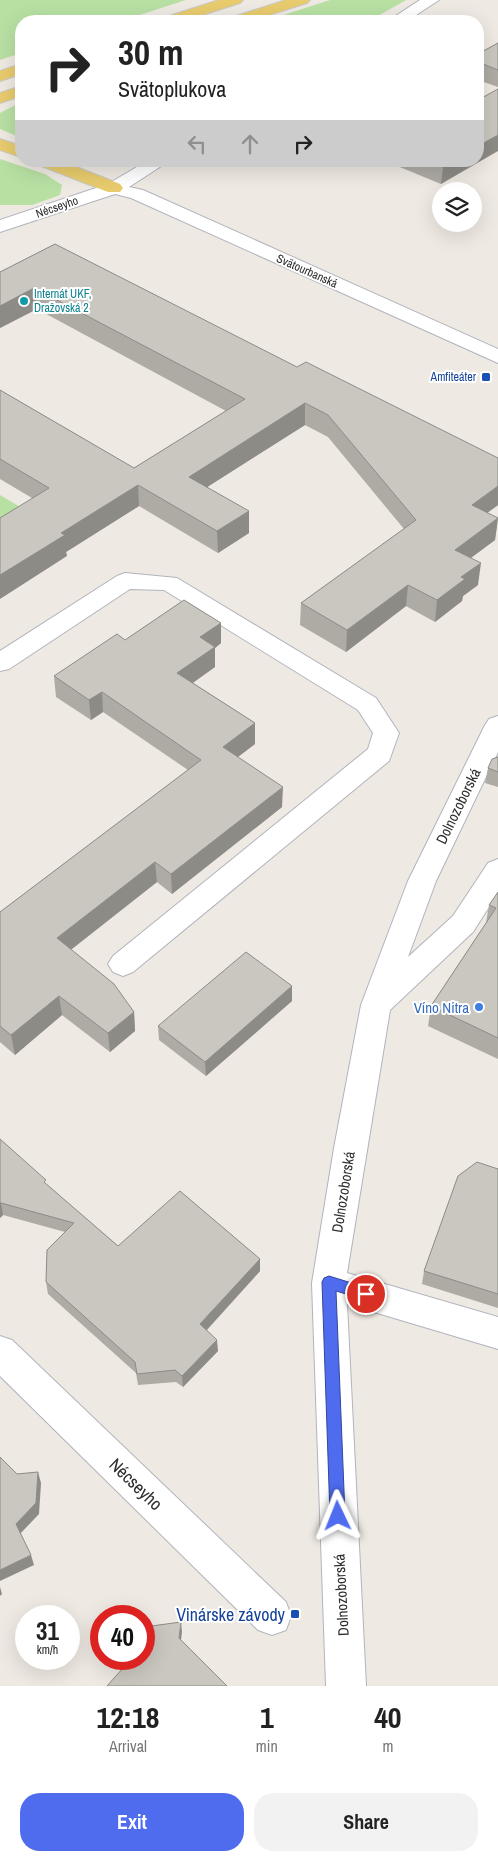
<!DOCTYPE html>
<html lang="en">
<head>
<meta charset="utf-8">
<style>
  :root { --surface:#fff; --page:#f2f2f2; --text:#222; --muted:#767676; --accent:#4f6cee }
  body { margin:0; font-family:"Archivo Narrow",sans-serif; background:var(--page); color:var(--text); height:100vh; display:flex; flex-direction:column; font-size:19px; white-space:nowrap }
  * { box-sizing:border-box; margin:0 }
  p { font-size:16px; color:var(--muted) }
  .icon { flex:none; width:28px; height:28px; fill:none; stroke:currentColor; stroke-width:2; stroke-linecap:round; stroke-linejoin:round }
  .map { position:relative; height:1686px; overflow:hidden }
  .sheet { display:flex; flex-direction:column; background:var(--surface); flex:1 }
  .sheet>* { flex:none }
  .guide { position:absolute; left:15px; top:15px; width:469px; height:152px; border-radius:20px; box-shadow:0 5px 20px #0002; background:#fff; color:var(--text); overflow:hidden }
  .controls { position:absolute; left:432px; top:182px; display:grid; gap:10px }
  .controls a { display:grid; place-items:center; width:50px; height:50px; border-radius:50%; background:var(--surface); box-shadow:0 5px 20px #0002; font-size:25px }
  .speed { position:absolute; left:15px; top:1605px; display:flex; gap:10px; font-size:25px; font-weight:700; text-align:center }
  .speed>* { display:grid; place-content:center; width:65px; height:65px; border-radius:50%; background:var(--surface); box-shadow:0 5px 20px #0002; line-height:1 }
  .speed small { font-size:12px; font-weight:400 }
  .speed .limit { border:8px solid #d22; background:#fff; color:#111 }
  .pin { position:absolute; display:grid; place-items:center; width:42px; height:42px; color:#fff; margin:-21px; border:2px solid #fff; border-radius:50%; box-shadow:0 1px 5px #0007 }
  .me { position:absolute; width:55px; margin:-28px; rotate:358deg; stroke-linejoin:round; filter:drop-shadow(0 0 4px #0008) }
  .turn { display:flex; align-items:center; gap:18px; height:105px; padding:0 20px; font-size:22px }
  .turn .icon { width:65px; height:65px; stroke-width:2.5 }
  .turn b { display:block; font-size:35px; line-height:42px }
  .lanes { display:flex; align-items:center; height:48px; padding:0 20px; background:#0003; justify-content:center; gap:25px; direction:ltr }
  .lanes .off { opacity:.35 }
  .eta { display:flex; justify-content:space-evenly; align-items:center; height:85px; text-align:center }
  .eta b { font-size:30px; font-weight:700; line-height:35px }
  .primary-button { display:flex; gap:10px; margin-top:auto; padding:10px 20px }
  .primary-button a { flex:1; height:58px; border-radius:20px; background:var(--accent); color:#fff; font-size:20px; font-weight:700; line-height:58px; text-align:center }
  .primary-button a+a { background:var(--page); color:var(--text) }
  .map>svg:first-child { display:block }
  .green { fill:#b8e0a3 }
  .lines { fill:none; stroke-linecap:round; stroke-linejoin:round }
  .minor-casing { stroke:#b2b4bd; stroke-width:2 }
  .major-casing { stroke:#c9c9c9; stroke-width:2 }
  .minor { fill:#fff; fill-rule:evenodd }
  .major { fill:#e8cb6d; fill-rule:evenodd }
  .wall { fill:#aeaba5 }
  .shaded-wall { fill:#8d8b86 }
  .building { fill:#cac7c0; stroke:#8d8b86 }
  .route { fill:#4f6cee; stroke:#33469b }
  .culture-dot { fill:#0f9aa8; stroke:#fff; stroke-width:2 }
  .transit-dot { fill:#1a4fb4; stroke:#fff; stroke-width:2 }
  .shop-dot { fill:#3f7fe0; stroke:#fff; stroke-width:2 }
  .labels { text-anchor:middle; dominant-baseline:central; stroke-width:4; stroke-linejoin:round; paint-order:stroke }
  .far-street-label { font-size:12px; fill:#2e2e2e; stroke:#fff }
  .far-culture-label { font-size:12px; fill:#0d838f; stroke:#fff; text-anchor:start }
  .far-transit-label { font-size:12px; fill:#164399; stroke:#fff; text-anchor:end }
  .street-label { font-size:15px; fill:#2e2e2e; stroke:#fff }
  .shop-label { font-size:15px; fill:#366cbe; stroke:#fff; text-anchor:end }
  .near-street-label { font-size:18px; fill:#2e2e2e; stroke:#fff }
  .near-transit-label { font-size:18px; fill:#164399; stroke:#fff; text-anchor:end }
</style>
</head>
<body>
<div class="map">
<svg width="498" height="1686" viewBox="0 0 498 1686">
  <rect width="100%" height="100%" fill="#eee9e2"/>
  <g class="green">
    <polygon points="0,0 186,0 121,21 21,21 21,53 0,60"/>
    <polygon points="330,0 406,0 369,21 265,21"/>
    <polygon points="21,102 21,138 0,129 0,113"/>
    <polygon points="0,159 45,174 62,185 60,195 32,205 0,205"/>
    <polygon points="0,495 22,508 0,522"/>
  </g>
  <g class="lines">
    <g class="minor-casing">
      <g id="minor">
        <polygon points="420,0 439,0 407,21 388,21"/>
        <polygon points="147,161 169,161 129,187 143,190 498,349 498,363 131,198 115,194 0,232 0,220 108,184"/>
        <polygon points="125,573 177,578 376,698 399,733 389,761 133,972 123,976 113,972 108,964 113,956 368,749 373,733 358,710 164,590 130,589 9,669 0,671 0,651 117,576"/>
        <polygon points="498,716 498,752 436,881 408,957 453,916 488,863 498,859 498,893 473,932 390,1010 347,1273 498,1317 498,1349 347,1304 366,1686 326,1686 312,1283 334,1148 361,1005 408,881 485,725 489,719"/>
        <polygon points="0,1336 12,1340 286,1602 291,1616 286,1630 272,1635 258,1630 0,1376"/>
      </g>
    </g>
    <g class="major-casing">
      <g id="major">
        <polygon points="219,0 243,0 240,3 183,21 160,21 163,18"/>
        <polygon points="286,0 310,0 307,3 250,21 227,21 230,18"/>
        <polygon points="21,64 21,74 0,81 0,71"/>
        <polygon points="21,86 21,96 0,103 0,93"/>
        <polygon points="0,139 21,146 21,157 0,150"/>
        <polygon points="36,161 61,161 120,184 123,188 120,192 108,192 39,165"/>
      </g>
    </g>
    <use href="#minor" class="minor"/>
    <use href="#major" class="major"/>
  </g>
  <g class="wall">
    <polygon points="498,43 498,87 478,80 478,54"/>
    <polygon points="390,161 478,161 441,184 390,163"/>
    <polygon points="55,244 498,505 487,513 498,518 495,540 471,558 478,585 463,596 462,601 435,622 406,606 346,652 300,625 301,603 404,529 328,437 305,425 207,487 249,533 218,553 139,506 66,552 67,556 32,498 0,479 0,390 134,468 226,411 37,309 0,328 0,272"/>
    <polygon points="221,623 221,643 215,648 215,667 193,683 255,723 255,744 238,757 282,807 172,894 157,882 71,950 134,1012 135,1031 110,1052 62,1015 15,1055 0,1042 0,912 188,770 103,712 91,720 56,697 54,676 125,640"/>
    <polygon points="498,757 498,787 485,783 488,768"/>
    <polygon points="498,892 498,1059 428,1026 431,1006 486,923 489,905"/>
    <polygon points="292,986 292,1001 206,1076 159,1040 158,1026"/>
    <polygon points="0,1139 47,1185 118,1246 260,1259 260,1271 207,1330 218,1351 183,1387 176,1382 138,1385 136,1373 48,1294 46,1282 65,1232 3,1215 0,1218"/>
    <polygon points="498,1169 498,1308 422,1284 424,1271"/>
  </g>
  <g class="shaded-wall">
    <polygon points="498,135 498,151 441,184 443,167 452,161 478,161 478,146"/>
    <polygon points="34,288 37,309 0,328 0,306"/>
    <polygon points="305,403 305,425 190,498 189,477"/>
    <polygon points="138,485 139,506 66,552 67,556 0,599 0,575 61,533"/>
    <polygon points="498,486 498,505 469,526 472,505"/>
    <polygon points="249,511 249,533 218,553 217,531"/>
    <polygon points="498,518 495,540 453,571 455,550"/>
    <polygon points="481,563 478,585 463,596 462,601 435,622 437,600 461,577"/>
    <polygon points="408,585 406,606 346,652 347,630"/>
    <polygon points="221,623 221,643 215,648 215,667 178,693 177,673 200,637"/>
    <polygon points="102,692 103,712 91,720 89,700"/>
    <polygon points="255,723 255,744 223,768 223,747"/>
    <polygon points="283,787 282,807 172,894 171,874"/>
    <polygon points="155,862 157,882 60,958 57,938"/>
    <polygon points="292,986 292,1001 206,1076 205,1062"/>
    <polygon points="59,996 62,1015 15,1055 11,1035"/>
    <polygon points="134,1012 135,1031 110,1052 108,1033"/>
    <polygon points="0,1203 1,1203 3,1215 0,1218"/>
    <polygon points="260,1259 260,1271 201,1336 200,1324"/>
    <polygon points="217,1340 218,1351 183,1387 182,1376"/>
    <polygon points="38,1472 41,1483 39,1514 19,1535 16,1524"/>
    <polygon points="31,1555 34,1565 0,1581 0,1570"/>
    <polygon points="0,1587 2,1594 0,1596"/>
    <polygon points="181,1622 182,1632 180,1648 179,1638"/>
  </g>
  <g class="building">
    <polygon points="498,43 498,70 478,62 478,54"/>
    <polygon points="498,89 498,135 478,146 478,100"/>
    <polygon points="429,161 452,161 443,167"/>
    <polygon points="55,244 297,367 306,362 498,458 498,486 472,505 498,518 455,550 481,563 461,577 465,579 437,600 408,585 347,630 301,603 416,520 328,415 305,403 189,477 249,511 217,531 138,485 61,533 65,535 0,575 0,518 49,488 0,459 0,390 134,468 245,399 34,288 0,306 0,272"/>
    <polygon points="184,600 221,623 200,637 215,647 177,673 255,723 223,747 283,787 171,874 155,862 57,938 114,984 134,1012 108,1033 59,996 11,1035 0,1026 0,912 201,760 102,692 89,700 54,676 117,634 125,640"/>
    <polygon points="498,757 498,772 488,768 492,759"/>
    <polygon points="498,892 498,1038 431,1006 496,908 489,905"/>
    <polygon points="246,952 292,986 205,1062 158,1026"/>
    <polygon points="0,1139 46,1180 44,1182 118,1246 180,1191 260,1259 200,1324 217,1340 182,1376 175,1370 137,1374 135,1362 46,1282 47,1250 74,1223 1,1203 0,1203"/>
    <polygon points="477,1162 498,1169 498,1294 424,1271 458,1176"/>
    <polygon points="0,1457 17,1474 38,1472 36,1503 16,1524 31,1555 0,1570"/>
    <polygon points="181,1622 179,1638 227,1686 107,1686 131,1659 144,1659 144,1644 146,1641 144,1627"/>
  </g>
  <polygon class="route" points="329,1276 371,1289 373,1294 371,1298 366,1300 336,1291 345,1516 343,1522 338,1524 332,1522 330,1516 322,1282 324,1278"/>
  <circle class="culture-dot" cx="24" cy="301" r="5"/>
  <g class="transit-dot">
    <rect x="481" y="372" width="10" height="10" rx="2.5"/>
    <rect x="290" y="1609" width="10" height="10" rx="2.5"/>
  </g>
  <circle class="shop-dot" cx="479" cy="1007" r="5"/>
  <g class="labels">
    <g class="far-street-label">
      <text transform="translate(57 207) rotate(-19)">Nécseyho</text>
      <text transform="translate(307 271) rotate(24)">Svätourbanská</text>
    </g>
    <g class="far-culture-label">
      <text x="34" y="294">Internát UKF,<tspan x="34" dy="14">Dražovská 2</tspan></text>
    </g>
    <g class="far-transit-label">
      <text x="476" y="377">Amfiteáter</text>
    </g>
    <g class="street-label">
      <text transform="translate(458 806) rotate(-64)">Dolnozoborská</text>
      <text transform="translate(343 1192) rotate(-81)">Dolnozoborská</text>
      <text transform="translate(341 1595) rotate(-93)">Dolnozoborská</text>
    </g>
    <g class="shop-label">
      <text x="469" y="1007">Víno Nitra</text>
    </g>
    <g class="near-street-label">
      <text transform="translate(136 1484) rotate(44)">Nécseyho</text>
    </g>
    <g class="near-transit-label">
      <text x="285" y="1614">Vinárske závody</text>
    </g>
  </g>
</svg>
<div class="controls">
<a><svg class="icon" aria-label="layers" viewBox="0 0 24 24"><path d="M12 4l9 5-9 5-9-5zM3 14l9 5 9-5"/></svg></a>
</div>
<div class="speed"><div>31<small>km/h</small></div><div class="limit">40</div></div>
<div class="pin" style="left:366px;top:1294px;background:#d93025"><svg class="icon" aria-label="arrive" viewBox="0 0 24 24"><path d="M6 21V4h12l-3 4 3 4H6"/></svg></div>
<svg class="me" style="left:338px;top:1516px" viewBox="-20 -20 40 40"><path d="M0-17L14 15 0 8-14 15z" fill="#4f6cee" stroke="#fff" stroke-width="4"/></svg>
<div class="guide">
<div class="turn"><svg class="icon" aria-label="right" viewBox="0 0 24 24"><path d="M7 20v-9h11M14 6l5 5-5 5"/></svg><div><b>30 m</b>Svätoplukova</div></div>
<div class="lanes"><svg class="icon off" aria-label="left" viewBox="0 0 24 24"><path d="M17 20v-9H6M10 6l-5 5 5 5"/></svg><svg class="icon off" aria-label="ahead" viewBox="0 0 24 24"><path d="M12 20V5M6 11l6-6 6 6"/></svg><svg class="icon" aria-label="right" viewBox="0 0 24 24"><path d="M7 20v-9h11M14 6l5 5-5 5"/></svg></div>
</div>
</div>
<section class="sheet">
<div class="eta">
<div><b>12:18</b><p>Arrival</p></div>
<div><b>1</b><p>min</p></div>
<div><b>40</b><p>m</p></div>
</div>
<div class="primary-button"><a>Exit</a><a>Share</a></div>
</section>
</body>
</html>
